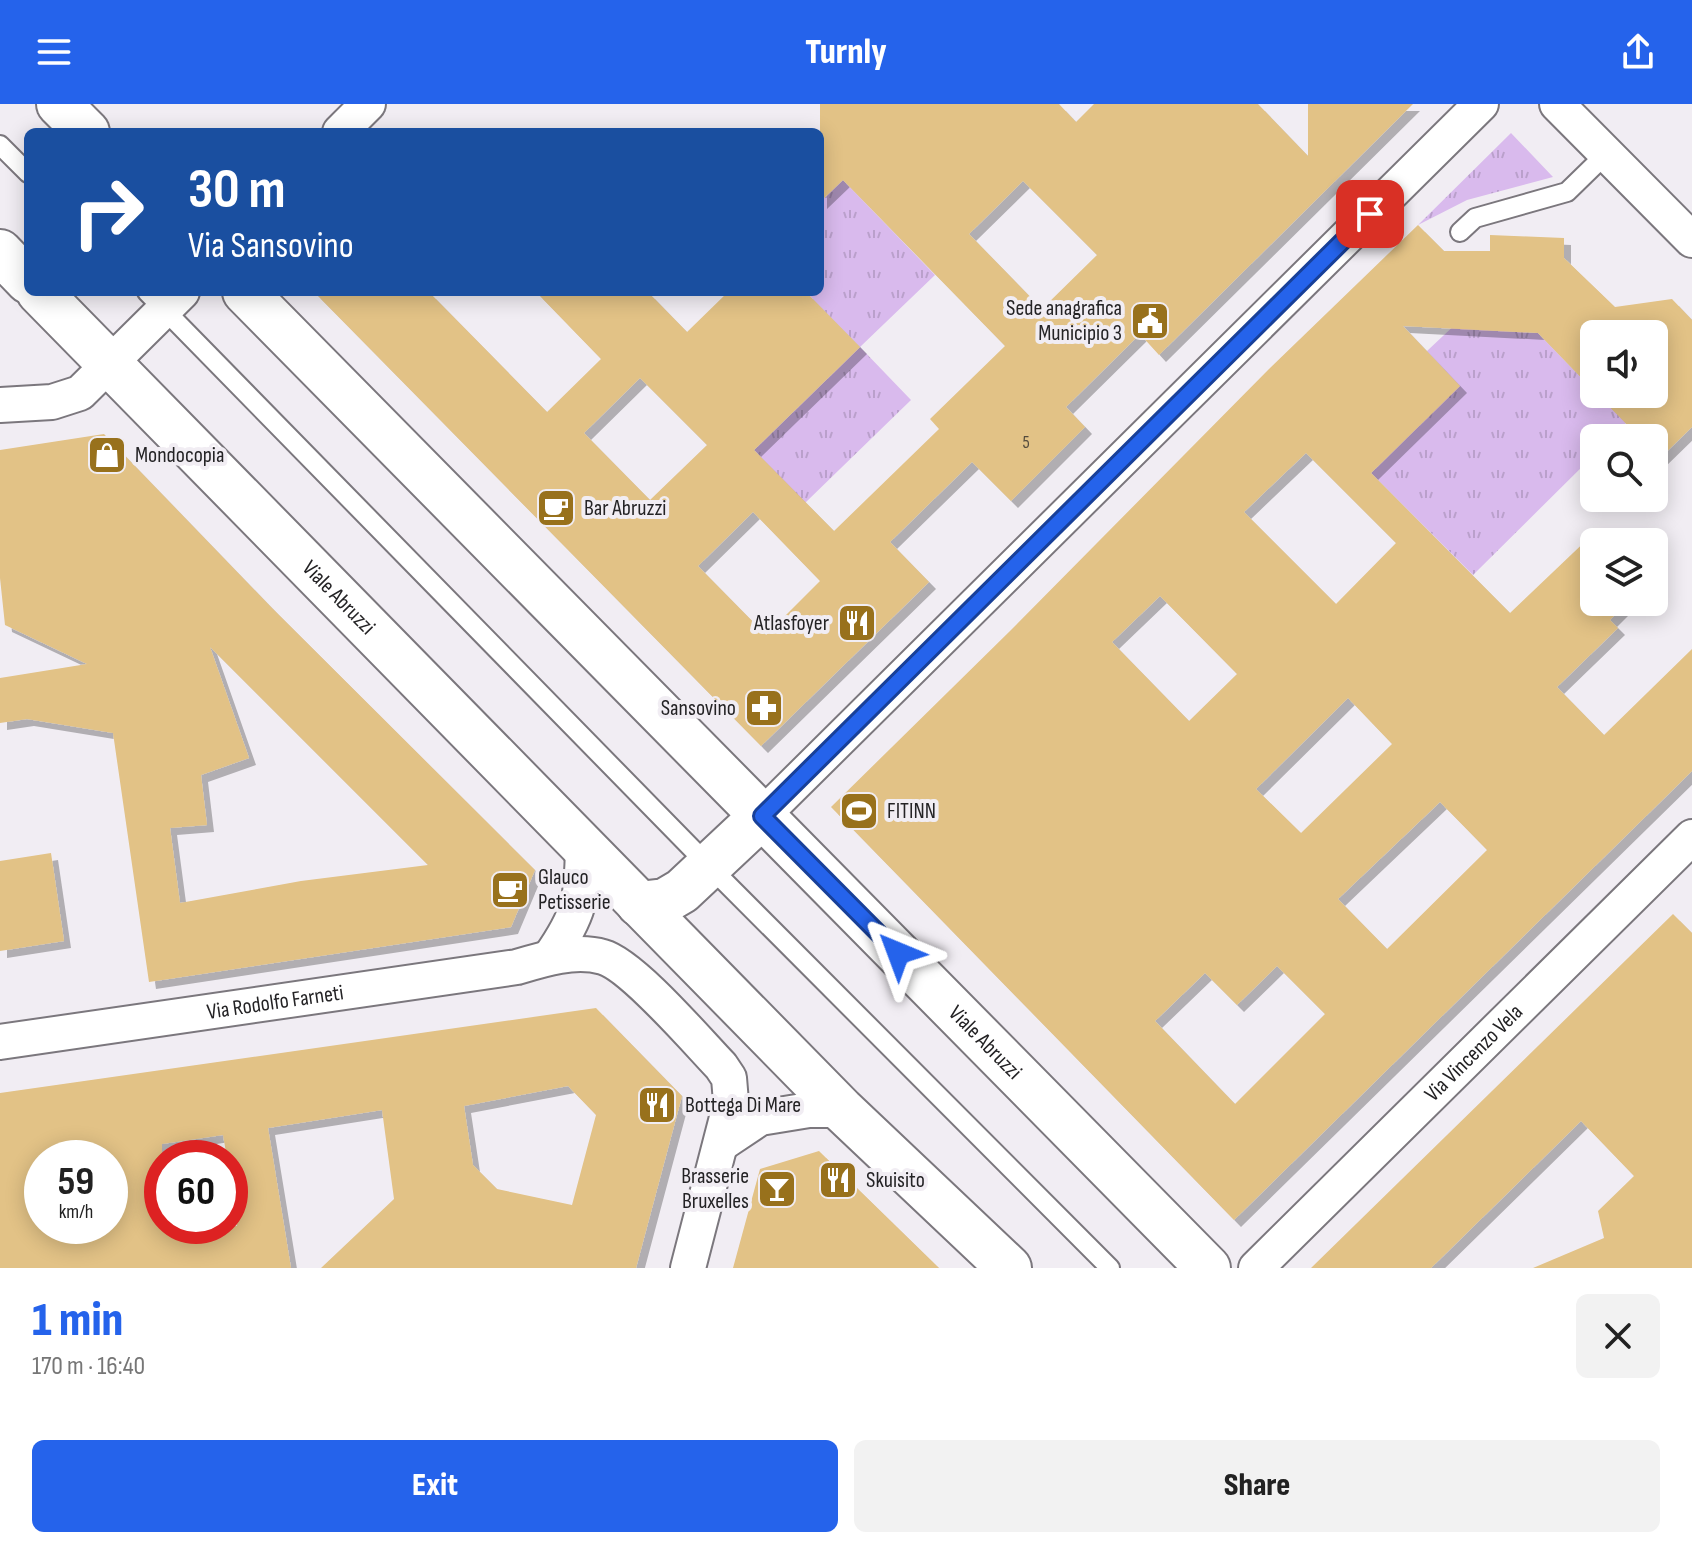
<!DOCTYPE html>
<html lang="en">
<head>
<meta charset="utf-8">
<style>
  :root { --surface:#fff; --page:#f2f2f2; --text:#222; --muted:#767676; --accent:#2563eb }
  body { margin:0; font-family:"Sofia Sans Condensed",sans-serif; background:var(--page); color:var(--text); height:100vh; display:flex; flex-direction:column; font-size:30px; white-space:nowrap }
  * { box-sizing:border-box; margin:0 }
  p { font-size:26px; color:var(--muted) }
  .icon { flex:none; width:44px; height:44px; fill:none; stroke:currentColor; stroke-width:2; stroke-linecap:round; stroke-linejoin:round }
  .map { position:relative; height:1164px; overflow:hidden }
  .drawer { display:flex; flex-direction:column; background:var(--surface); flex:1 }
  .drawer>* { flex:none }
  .guide { position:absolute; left:24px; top:24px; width:800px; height:168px; border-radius:12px; box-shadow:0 4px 20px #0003; background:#1a4fa0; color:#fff; overflow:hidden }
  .tools { position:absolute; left:1580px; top:216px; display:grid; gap:16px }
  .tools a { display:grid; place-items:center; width:88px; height:88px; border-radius:12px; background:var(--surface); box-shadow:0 4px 20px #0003; font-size:40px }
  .speed { position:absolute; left:24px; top:1036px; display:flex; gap:16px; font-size:40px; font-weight:700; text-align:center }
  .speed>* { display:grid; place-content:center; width:104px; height:104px; border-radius:50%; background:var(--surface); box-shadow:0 4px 20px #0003; line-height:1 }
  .speed small { font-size:20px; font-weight:400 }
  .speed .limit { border:12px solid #d22; background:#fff; color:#111 }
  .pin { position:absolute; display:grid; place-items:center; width:68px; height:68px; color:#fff; margin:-34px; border-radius:16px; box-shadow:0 4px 12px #0006 }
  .me { position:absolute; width:88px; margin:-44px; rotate:316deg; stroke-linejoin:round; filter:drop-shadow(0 0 6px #0008) }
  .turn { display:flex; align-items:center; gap:28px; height:168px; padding:0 32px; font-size:36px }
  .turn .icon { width:104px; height:104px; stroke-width:2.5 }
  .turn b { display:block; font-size:56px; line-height:68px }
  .round { display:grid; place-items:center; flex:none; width:84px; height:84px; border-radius:12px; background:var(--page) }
  .headline { display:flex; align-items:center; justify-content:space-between; height:136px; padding:0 32px }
  h1 { font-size:48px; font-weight:800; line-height:60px; color:var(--accent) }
  .cta { display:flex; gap:16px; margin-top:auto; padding:16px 32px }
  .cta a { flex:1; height:92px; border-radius:12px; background:var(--accent); color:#fff; font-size:32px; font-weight:800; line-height:92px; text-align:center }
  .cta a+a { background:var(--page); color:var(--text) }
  header { display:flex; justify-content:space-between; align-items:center; height:104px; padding:0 32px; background:var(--accent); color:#fff; font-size:36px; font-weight:800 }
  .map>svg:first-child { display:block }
  .grass { fill:url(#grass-tufts) }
  .building { fill:#e2c286; fill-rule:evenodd; filter:url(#shadow) }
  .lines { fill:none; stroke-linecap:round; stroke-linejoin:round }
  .lane-casing { stroke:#7b777d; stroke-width:22 }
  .street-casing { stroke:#7b777d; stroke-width:38 }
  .primary-casing { stroke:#7b777d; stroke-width:48 }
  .lane { stroke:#fff; stroke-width:18 }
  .street { stroke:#fff; stroke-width:34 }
  .primary { stroke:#fff; stroke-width:44 }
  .route-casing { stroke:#184099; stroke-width:20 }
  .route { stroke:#2563eb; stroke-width:14 }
  .labels { text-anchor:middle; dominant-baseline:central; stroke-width:8; stroke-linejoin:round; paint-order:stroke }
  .number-label { font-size:18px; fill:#544b3d }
  .poi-label { font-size:22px; fill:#242325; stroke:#f1edf3; text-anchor:start }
  .street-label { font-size:22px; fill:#242325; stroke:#f1edf3 }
</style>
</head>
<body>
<header><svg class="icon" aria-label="menu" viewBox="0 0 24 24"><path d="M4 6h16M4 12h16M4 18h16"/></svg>Turnly<svg class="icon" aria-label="share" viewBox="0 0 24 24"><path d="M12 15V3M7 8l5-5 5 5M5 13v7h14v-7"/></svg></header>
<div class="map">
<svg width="1692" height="1164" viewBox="0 0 1692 1164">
  <defs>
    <pattern id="grass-tufts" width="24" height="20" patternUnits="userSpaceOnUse" patternTransform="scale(2)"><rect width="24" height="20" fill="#d9baed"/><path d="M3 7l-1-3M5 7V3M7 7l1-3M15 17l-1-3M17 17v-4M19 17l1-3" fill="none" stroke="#baa0cb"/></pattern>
    <filter id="shadow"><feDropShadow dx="7" dy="7" stdDeviation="0" flood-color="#0004"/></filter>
  </defs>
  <rect width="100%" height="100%" fill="#f1edf3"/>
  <g class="grass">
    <polygon points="1511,29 1553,73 1467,96 1418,121"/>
    <polygon points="843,76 935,171 860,243 911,296 805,399 754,346 860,243 806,188 820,188 820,98"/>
    <polygon points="1460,216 1470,225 1538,229 1594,287 1594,290 1597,290 1626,319 1611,334 1594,334 1594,351 1473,471 1371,369 1459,282 1427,247"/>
  </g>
  <g class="building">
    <path d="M 820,0 L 1059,0 L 1076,18 L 1094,0 L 1258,0 L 1308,52 L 1308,0 L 1413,0 L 1159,251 L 1140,230 L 1066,303 L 1085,323 L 1011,397 L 972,358 L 890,438 L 929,478 L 761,642 L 314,188 L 429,188 L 547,308 L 601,255 L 536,188 L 648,188 L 687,228 L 728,188 L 806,188 L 860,243 L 754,346 L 834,427 L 939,325 L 930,315 L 1005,242 L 843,76 L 820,98 ZM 1023,77 L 1097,151 L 1042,205 L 969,130 ZM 640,274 L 707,341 L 650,396 L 584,329 ZM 753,408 L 820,477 L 766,531 L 698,462 Z"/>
    <path d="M 1418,121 L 1444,147 L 1490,147 L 1490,131 L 1564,134 L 1564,154 L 1615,203 L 1672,195 L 1692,216 L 1692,323 L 1654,360 L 1654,334 L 1640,334 L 1597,290 L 1654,290 L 1654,230 L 1594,230 L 1594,287 L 1538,229 L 1403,222 L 1460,282 L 1371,369 L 1510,509 L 1594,429 L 1602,438 L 1594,438 L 1594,498 L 1628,498 L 1610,516 L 1618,524 L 1557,583 L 1604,631 L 1692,545 L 1692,667 L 1234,1116 L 831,703 L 1010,527 L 1269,265 ZM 1306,349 L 1396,439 L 1336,500 L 1244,408 ZM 1160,492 L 1237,570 L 1189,617 L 1112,538 ZM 1348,594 L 1392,640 L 1301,729 L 1256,685 ZM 1440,698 L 1487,746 L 1387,845 L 1338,795 ZM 1277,862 L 1325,910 L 1235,1000 L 1155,917 L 1205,869 L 1237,901 Z"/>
    <path d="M 104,330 L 272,504 L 535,766 L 511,823 L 149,878 L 113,629 L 27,615 L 0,619 L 0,574 L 87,560 L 5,521 L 0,474 L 0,346 ZM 210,543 L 428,761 L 301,777 L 180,799 L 170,724 L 207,721 L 201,671 L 249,654 Z"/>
    <polygon points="51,749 64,837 0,847 0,757"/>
    <polygon points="1673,810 1692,829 1692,1164 1533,1164 1604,1134 1598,1107 1634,1072 1581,1017 1431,1164 1311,1164"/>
    <path d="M 596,904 L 682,992 L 636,1164 L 321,1164 L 394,1095 L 382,1006 L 268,1024 L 291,1164 L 0,1164 L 0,989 ZM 568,982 L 596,1011 L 572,1101 L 497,1085 L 473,1061 L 464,1002 ZM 223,1031 L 227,1054 L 230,1054 L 230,1077 L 237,1122 L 162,1122 L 162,1040 ZM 110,1048 L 110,1122 L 42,1122 L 42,1054 L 68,1054 Z"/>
    <polygon points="819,1047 939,1164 733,1164 760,1065"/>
  </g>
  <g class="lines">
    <g class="lane-casing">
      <g id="lane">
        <polyline points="0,41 28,69"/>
        <polyline points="1460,128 1475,114 1567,88 1606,50"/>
        <polyline points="147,188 710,763 1110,1164"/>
      </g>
    </g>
    <g class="street-casing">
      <g id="street">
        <polyline points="1557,0 1692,136"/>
        <polyline points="340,28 368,0"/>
        <polyline points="0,301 52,298 80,289 182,188"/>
        <polyline points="762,712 1481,0"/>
        <path d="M 550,853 C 580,810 582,795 583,743"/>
        <path id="s1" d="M 0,938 L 517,863 C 543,855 575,845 603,853 C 632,861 697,937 721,962 L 729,974 L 731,998 L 688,1164"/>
        <polyline points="721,1040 760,1014 809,1006 842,1006"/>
        <path id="s2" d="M 1256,1164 L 1692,733"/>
      </g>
    </g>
    <g class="primary-casing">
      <g id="primary">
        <polyline points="59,0 87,28"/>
        <polyline points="0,148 28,177"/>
        <path id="s3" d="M 39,188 L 842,1006 L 1009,1164"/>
        <path id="s4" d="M 245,188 L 1208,1164"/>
        <polyline points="639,800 665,797 682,787 762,712"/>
      </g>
    </g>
    <use href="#lane" class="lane"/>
    <use href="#street" class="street"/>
    <use href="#primary" class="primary"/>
  </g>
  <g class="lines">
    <g class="route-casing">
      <polyline id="route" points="898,849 762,712 1370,110"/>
    </g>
    <use href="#route" class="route"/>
  </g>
  <defs>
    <g id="civic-square" transform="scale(2)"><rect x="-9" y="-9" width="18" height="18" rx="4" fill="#98711c" stroke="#f1edf3"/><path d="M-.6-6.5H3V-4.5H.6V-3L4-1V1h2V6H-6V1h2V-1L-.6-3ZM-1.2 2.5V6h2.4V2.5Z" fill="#fff"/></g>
    <g id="shop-square" transform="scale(2)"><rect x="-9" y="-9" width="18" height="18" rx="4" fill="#98711c" stroke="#f1edf3"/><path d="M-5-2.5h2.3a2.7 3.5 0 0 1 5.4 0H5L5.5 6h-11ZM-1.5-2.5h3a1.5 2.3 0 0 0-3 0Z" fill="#fff"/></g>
    <g id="cafe-square" transform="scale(2)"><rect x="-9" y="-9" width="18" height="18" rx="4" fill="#98711c" stroke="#f1edf3"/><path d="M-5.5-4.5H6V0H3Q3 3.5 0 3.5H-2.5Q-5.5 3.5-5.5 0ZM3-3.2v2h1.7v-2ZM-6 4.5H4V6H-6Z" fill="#fff"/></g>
    <g id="restaurant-square" transform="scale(2)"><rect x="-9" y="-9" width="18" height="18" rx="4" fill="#98711c" stroke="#f1edf3"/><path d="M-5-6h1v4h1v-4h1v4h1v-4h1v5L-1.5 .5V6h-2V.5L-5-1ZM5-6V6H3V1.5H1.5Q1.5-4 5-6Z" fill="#fff"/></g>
    <g id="pharmacy-square" transform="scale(2)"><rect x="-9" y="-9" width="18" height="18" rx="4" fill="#98711c" stroke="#f1edf3"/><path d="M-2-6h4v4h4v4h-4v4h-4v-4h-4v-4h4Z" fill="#fff"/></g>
    <g id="stadium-square" transform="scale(2)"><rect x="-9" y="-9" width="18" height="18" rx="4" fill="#98711c" stroke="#f1edf3"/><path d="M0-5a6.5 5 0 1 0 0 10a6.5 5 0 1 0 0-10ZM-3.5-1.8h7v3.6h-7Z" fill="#fff"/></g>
    <g id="bar-square" transform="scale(2)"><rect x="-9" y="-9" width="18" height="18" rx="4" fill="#98711c" stroke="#f1edf3"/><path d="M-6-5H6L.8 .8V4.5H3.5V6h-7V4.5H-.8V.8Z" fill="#fff"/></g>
  </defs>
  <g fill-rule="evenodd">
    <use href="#civic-square" x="1150" y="217"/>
    <use href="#shop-square" x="107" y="351"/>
    <use href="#cafe-square" x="556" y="404"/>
    <use href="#restaurant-square" x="857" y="519"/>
    <use href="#pharmacy-square" x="764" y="604"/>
    <use href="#stadium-square" x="859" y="707"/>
    <use href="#cafe-square" x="510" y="786"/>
    <use href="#restaurant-square" x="657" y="1001"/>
    <use href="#restaurant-square" x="838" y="1076"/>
    <use href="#bar-square" x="777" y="1085"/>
  </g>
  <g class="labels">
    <g class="number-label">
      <text x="1026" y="338">5</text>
    </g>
    <g class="poi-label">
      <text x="1122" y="204" text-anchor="end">Sede anagrafica<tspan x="1122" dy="25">Municipio 3</tspan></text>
      <text x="135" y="351">Mondocopia</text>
      <text x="584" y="404">Bar Abruzzi</text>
      <text x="829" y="519" text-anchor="end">Atlasfoyer</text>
      <text x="736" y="604" text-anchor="end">Sansovino</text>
      <text x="887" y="707">FITINN</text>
      <text x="538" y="773">Glauco<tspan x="538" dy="25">Petisserie</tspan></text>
      <text x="685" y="1001">Bottega Di Mare</text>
      <text x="749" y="1072" text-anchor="end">Brasserie<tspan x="749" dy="25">Bruxelles</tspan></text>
      <text x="866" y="1076">Skuisito</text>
    </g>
    <g class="street-label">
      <text stroke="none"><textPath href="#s3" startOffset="428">Viale Abruzzi</textPath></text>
      <text stroke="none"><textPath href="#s1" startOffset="278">Via Rodolfo Farneti</textPath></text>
      <text stroke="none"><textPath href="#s4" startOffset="1054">Viale Abruzzi</textPath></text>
      <text stroke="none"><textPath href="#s2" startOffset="306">Via Vincenzo Vela</textPath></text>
    </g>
  </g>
</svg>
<div class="tools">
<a><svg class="icon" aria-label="sound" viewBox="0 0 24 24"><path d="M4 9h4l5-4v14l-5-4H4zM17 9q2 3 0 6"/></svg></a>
<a><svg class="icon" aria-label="search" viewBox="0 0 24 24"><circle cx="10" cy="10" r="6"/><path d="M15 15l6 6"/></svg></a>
<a><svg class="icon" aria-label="layers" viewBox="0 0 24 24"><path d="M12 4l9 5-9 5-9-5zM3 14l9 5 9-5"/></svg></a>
</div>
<div class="speed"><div>59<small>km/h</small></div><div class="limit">60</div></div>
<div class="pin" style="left:1370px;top:110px;background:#d93025"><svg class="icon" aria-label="arrive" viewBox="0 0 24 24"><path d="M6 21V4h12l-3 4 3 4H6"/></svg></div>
<svg class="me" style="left:898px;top:849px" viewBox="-20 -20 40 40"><path d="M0-17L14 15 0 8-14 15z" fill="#2563eb" stroke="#fff" stroke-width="4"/></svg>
<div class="guide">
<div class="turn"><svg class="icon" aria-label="right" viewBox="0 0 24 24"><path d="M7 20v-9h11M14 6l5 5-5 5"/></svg><div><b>30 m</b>Via Sansovino</div></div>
</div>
</div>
<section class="drawer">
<div class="headline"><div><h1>1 min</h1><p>170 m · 16:40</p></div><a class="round"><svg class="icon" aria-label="close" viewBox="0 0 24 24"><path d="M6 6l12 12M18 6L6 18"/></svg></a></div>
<div class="cta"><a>Exit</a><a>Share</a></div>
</section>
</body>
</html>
